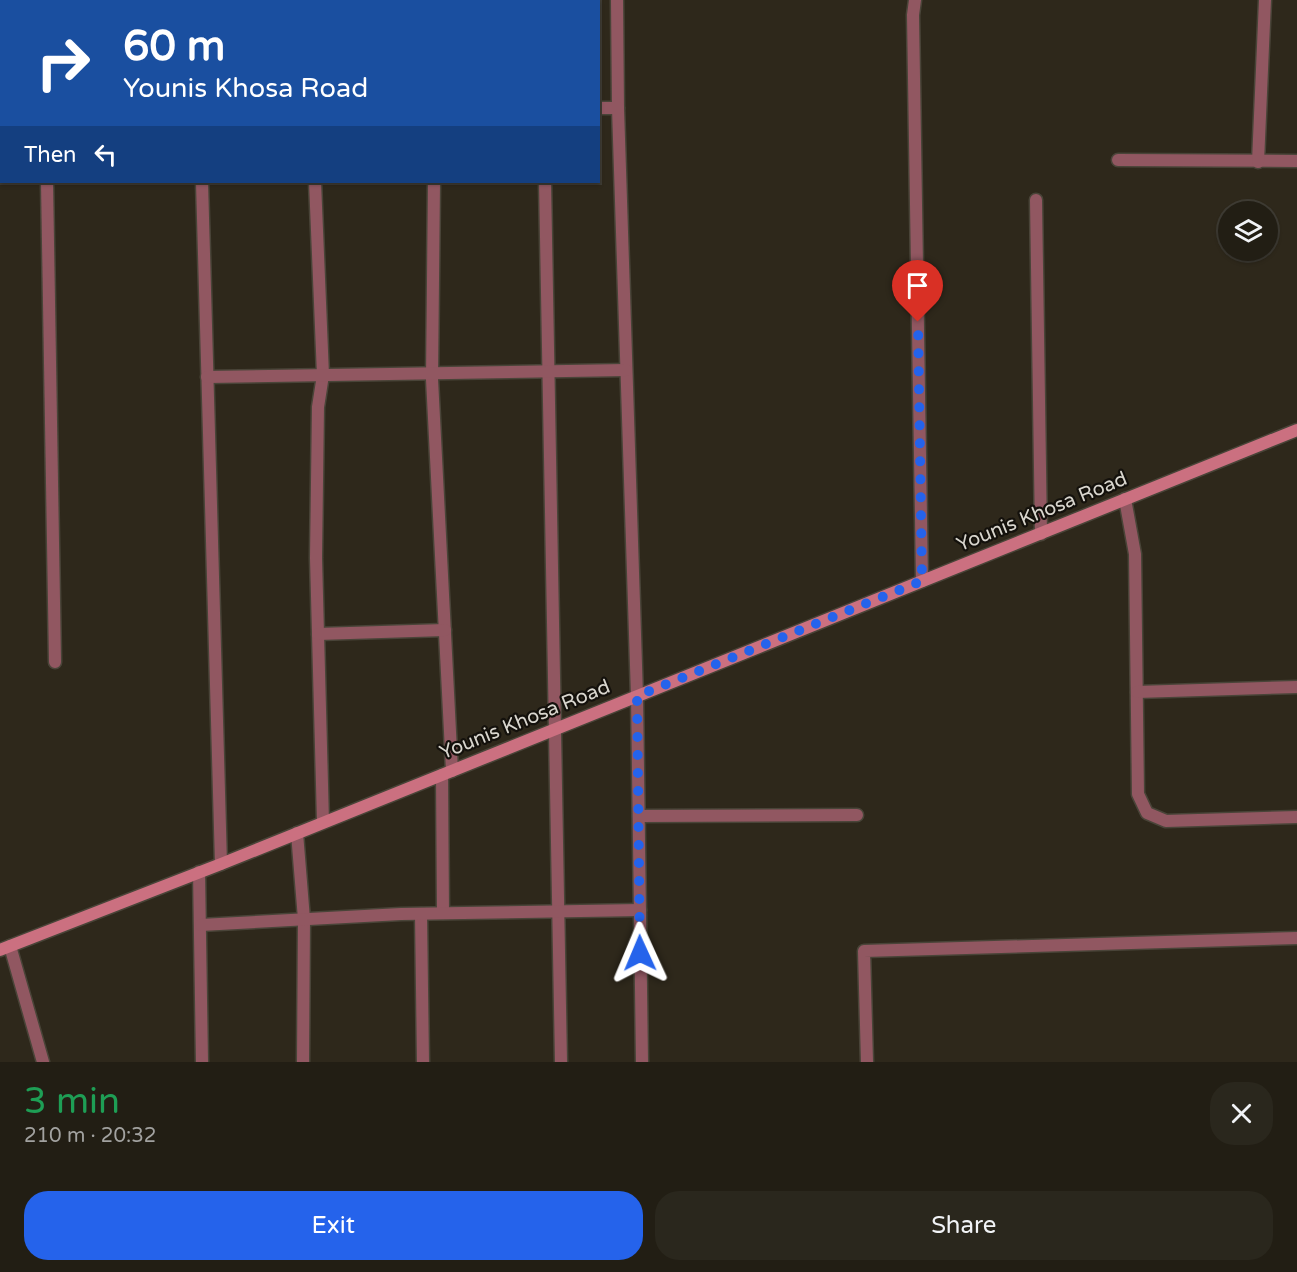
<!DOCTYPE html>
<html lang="en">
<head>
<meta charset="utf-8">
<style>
  :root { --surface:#221e14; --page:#2a271d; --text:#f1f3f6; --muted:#a2a2a0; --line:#3f3c34; --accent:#2563eb }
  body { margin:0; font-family:"Varela Round",sans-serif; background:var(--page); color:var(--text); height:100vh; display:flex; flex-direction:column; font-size:22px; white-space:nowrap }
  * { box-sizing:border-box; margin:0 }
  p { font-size:20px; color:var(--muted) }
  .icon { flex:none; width:33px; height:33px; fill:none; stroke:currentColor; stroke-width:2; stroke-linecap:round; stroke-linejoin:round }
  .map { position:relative; height:1062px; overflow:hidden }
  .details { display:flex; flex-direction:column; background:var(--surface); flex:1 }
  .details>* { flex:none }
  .banner { position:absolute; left:0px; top:0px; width:600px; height:183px; box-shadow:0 2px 4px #0004,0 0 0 2px var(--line); background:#1a4fa0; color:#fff; overflow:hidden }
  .controls { position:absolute; left:1218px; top:201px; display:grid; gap:12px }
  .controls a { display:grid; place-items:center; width:60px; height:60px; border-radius:50%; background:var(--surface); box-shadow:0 2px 4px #0004,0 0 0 2px var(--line); font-size:30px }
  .pin { position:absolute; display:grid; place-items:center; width:51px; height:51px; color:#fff; margin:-62px -26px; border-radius:50% 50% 50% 0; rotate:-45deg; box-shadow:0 0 6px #0007 }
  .pin .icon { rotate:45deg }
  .me { position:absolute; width:66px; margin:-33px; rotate:359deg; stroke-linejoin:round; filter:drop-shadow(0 0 4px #0008) }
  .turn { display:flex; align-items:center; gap:21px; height:126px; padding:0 24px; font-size:27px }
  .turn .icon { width:78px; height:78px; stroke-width:2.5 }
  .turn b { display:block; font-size:42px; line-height:51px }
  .then { display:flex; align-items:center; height:57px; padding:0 24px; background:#0003; gap:12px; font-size:22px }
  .round { display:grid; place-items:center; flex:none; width:63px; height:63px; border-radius:24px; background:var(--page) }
  .overview { display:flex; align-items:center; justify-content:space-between; height:102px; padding:0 24px }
  h1 { font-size:36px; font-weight:600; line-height:45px; color:#1e9e55 }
  .action { display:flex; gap:12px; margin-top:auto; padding:12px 24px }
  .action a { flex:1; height:69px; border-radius:24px; background:var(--accent); color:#fff; font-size:24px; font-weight:600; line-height:69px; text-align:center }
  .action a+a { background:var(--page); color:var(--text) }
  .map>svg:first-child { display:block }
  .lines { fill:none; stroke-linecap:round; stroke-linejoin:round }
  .street-casing { stroke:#494438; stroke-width:15 }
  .secondary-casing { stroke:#494438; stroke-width:15 }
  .street { stroke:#915761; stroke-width:12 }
  .secondary { stroke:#cb7080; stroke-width:12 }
  .route { stroke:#2563eb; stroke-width:10; stroke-dasharray:0 18 }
  .labels { text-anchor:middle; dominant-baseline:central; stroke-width:4.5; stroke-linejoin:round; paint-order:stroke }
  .street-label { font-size:20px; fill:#d9d6ce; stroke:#14110c }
</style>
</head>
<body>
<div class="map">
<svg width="1297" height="1062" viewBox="0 0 1297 1062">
  <rect width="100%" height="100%" fill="#2e281b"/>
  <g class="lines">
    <g class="street-casing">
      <g id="street">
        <polyline points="617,0 618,108 637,696 642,1062"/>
        <polyline points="915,0 913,15 922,581"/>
        <polyline points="598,108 618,108"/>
        <polyline points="0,118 2,118"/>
        <polyline points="1118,160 1297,161"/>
        <polyline points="1258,162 1265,0"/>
        <polyline points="47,182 55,662"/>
        <polyline points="202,182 221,864"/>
        <polyline points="315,182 323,375 318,407 316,558 323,822"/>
        <polyline points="434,182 432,379 452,771"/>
        <polyline points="545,182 561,1062"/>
        <polyline points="1036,200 1041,534"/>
        <polyline points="207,377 626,370"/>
        <polyline points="1125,499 1135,554 1138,794 1147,813 1166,821 1297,817"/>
        <polyline points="318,634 445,630"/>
        <polyline points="1137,692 1297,687"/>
        <polyline points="442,775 443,913"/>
        <polyline points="639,816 857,815"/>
        <polyline points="297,833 304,919 303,1062"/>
        <polyline points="199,872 202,1062"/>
        <polyline points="421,914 423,1062"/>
        <polyline points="201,925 401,914 640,910"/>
        <polyline points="10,946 43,1062"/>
        <polyline points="867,1062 864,951 1297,938"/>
      </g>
    </g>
    <g class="secondary-casing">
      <polyline id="secondary" points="0,950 221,864 1297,430"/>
    </g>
    <use href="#street" class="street"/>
    <use href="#secondary" class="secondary"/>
  </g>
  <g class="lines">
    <polyline class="route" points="640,953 637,696 922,581 918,322"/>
  </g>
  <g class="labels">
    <g class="street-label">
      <text transform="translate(1042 512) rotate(-22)">Younis Khosa Road</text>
      <text transform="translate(525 720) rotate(-22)">Younis Khosa Road</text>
    </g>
  </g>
</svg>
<div class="controls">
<a><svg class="icon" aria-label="layers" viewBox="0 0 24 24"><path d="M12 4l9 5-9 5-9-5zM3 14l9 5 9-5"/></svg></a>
</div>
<div class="pin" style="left:918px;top:322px;background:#d93025"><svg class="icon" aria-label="arrive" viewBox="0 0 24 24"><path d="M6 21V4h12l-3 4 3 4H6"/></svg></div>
<svg class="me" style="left:640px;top:953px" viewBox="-20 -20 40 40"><path d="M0-17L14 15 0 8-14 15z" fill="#2563eb" stroke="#fff" stroke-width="4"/></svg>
<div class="banner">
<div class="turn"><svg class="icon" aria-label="right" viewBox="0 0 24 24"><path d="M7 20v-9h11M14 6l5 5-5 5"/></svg><div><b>60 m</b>Younis Khosa Road</div></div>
<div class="then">Then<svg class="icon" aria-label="left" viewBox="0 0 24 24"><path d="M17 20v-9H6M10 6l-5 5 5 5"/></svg></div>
</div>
</div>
<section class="details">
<div class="overview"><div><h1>3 min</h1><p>210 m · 20:32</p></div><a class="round"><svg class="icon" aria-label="close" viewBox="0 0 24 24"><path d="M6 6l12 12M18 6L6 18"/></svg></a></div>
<div class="action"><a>Exit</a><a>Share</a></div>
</section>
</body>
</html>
